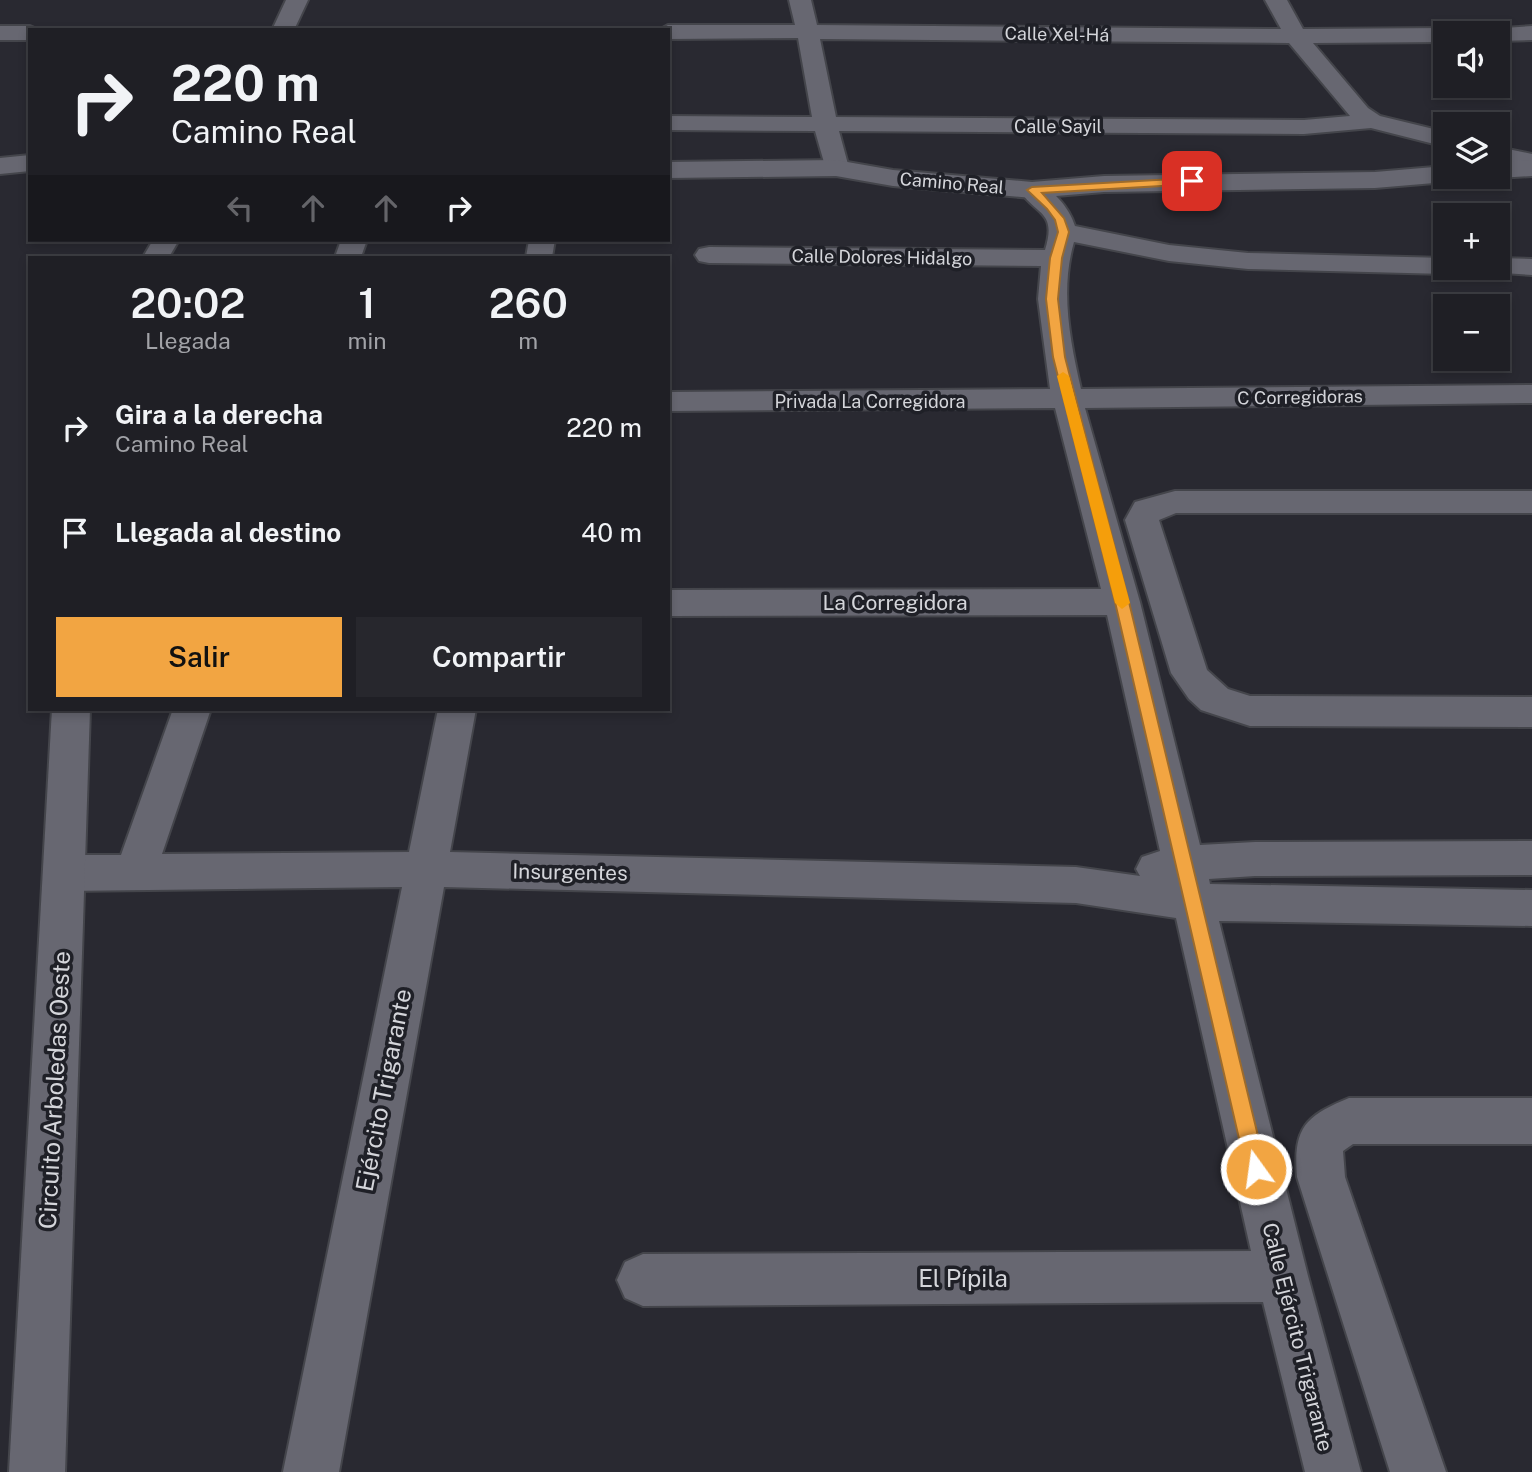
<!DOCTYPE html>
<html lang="es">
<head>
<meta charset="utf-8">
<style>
  :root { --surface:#1f1f25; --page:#27272d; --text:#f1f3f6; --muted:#a1a2a7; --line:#3c3d42; --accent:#f2a542 }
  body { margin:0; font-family:"Public Sans",sans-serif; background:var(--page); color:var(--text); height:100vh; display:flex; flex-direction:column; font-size:26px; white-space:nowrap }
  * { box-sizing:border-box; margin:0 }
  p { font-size:23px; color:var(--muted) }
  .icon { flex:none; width:38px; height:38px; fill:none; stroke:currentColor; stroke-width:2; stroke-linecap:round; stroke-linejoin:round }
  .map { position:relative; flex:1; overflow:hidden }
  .panel { position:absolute; left:28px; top:256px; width:642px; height:455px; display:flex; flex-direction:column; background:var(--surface); border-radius:0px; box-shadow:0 4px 10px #0003,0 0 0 2px var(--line) }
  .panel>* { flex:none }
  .guide { position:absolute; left:28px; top:28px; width:642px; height:214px; border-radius:0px; box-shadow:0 4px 10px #0003,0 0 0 2px var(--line); background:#1f1f25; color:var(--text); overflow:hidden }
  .tools { position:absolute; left:1433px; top:21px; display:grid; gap:14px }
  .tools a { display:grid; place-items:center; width:77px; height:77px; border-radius:0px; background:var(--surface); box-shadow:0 4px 10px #0003,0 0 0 2px var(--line); font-size:35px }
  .pin { position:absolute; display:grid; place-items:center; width:60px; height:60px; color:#fff; margin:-30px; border-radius:14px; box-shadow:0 4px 10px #0006 }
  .me { position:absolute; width:77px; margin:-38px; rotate:346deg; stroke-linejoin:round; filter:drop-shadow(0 0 5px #0008) }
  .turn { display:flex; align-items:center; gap:24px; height:147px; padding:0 28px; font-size:32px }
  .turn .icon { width:91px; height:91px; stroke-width:2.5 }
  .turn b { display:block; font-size:49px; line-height:60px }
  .lanes { display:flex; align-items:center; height:66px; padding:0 28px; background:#0003; justify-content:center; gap:35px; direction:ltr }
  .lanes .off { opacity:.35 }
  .eta { display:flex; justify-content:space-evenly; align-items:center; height:119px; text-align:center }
  .eta b { font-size:42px; font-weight:600; line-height:49px }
  .button { display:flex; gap:14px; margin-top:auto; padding:14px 28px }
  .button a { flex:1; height:80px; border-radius:0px; background:var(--accent); color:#111; font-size:28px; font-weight:600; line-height:80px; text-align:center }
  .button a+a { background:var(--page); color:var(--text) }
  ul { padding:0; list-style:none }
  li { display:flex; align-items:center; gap:21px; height:105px; padding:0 28px }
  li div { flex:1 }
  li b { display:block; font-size:26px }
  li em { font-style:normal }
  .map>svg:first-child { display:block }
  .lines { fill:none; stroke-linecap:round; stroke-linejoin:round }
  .minor-casing { stroke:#44454b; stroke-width:4 }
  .tertiary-casing { stroke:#44454b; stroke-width:4 }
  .minor { fill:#676771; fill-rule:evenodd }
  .tertiary { fill:#676771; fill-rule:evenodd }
  .route { fill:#f2a542; stroke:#9d6b2b; stroke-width:2 }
  .slow { fill:#f59e0b }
  .labels { text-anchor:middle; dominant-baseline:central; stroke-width:7; stroke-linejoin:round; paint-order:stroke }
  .far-street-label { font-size:18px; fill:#d4d5da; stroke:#1f2027 }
  .street-label { font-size:21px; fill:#d4d5da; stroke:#1f2027 }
  .near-street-label { font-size:24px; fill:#d4d5da; stroke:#1f2027 }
</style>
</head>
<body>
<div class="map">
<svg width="1532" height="1472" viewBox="0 0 1532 1472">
  <rect width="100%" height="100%" fill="#292931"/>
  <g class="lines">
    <g class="minor-casing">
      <g id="minor">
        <path d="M 789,0 L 811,0 L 817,25 L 1281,29 L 1265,0 L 1287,0 L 1303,29 L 1446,28 L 1456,33 L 1446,33 L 1446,42 L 1313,43 L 1368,108 L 1380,116 L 1446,132 L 1446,147 L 1371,128 L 1304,134 L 839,131 L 849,168 L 845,173 L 836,176 L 827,173 L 815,131 L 668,130 L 668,116 L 812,117 L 798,38 L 668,39 L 668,30 L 659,30 L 668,25 L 795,25 ZM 820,39 L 1289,43 L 1350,116 L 1304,120 L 836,117 Z"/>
        <polygon points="0,26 30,26 39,30 30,30 30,40 0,40"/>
        <polygon points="1532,26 1532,40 1498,41 1498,33 1487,33 1490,29"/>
        <polygon points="1498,147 1532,154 1532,170 1498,161"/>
        <path d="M 1032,182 C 1052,187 1069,207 1075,226 L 1169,245 L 1248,253 L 1446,258 L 1446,268 L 1459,268 L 1456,272 L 1446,274 L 1248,269 L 1169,261 L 1074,242 C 1060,290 1070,341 1081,389 L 1532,385 L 1532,403 L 1085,408 L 1140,602 L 1200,845 L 1255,842 L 1532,841 L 1532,875 L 1255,876 L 1209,879 L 1210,884 L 1532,890 L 1532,926 L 1219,921 L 1308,1276 L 1361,1472 L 1305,1472 L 1263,1302 L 643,1306 L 625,1298 L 617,1280 L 625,1262 L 643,1254 L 1251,1251 L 1176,918 L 1076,903 L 444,887 L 339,1472 L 283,1472 L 402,887 L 64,891 L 49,885 L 43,873 L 49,861 L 64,855 L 121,855 L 173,709 L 211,709 L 162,854 L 409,852 L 438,709 L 476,709 L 450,852 L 1076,867 L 1140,876 L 1136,869 L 1142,857 L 1160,851 L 1107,615 L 668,616 L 668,590 L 1101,589 L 1055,408 L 668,411 L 668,393 L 672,392 L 1050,389 L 1038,299 L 1041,266 L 709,263 L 699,261 L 695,255 L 699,249 L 709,247 L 1045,250 C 1057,211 1037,216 1019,190 L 1023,185 Z"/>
        <polygon points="341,240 367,240 361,257 335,257"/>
        <polygon points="529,240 555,240 552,257 526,257"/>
        <polygon points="1498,258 1532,259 1532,275 1488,272 1485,268 1498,268"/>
        <polygon points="1175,491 1532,491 1532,513 1176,513 1159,520 1207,670 1228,689 1250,696 1532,697 1532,727 1250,726 1201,710 1189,699 1171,673 1125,520 1135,502"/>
        <path d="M 1349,1098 L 1532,1098 L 1532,1144 L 1353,1144 L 1343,1151 L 1345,1177 L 1446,1472 L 1390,1472 L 1297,1177 C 1293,1128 1305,1116 1349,1098 Z"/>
      </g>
    </g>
    <g class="tertiary-casing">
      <g id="tertiary">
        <polygon points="286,0 308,0 294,30 272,30"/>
        <polygon points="30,155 30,171 0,174 0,158"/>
        <polygon points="836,160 893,170 1032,182 1104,176 1375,172 1446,166 1446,177 1457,177 1446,182 1375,188 1104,192 1032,198 893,186 836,176 668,178 668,162"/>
        <polygon points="1532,160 1532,176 1498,178 1495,177 1498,177 1498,162"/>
        <polygon points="153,240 179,240 169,257 143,257"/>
        <polygon points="52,709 90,709 65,1472 9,1472"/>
      </g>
    </g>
    <use href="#minor" class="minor"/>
    <use href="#tertiary" class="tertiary"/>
  </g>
  <polygon class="route" points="1192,178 1196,179 1196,184 1042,193 1064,218 1069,232 1062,258 1058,299 1065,357 1129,602 1266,1169 1263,1176 1256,1179 1249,1176 1246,1169 1115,602 1053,357 1046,299 1050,258 1058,232 1055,220 1047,209 1027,190 1032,187"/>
  <polygon class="slow" points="1063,372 1069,376 1130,603 1122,609 1115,603 1057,376"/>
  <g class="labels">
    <g class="far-street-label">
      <text transform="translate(1057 34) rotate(1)">Calle Xel-Há</text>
      <text x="1058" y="126">Calle Sayil</text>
      <text transform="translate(952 183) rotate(5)">Camino Real</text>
      <text transform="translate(882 257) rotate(1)">Calle Dolores Hidalgo</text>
      <text transform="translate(1300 397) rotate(-1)">C Corregidoras</text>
      <text x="870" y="401">Privada La Corregidora</text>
    </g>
    <g class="street-label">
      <text x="895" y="602">La Corregidora</text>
      <text transform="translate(570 872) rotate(1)">Insurgentes</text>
      <text transform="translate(1298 1337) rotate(76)">Calle Ejército Trigarante</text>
    </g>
    <g class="near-street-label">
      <text transform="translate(54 1090) rotate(-87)">Circuito Arboledas Oeste</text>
      <text transform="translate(383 1090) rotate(-79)">Ejército Trigarante</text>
      <text x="963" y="1278">El Pípila</text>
    </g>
  </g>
</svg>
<div class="tools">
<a><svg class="icon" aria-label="sound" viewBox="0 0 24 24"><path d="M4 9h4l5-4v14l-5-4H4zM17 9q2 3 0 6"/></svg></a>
<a><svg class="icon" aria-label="layers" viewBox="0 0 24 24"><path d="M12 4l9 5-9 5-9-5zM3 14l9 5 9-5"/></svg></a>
<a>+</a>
<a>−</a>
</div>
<div class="pin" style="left:1192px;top:181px;background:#d93025"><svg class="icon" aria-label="arrive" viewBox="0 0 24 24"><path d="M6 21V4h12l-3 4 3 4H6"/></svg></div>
<svg class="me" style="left:1256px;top:1169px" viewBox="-20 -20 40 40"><circle r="17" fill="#f2a542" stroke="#fff" stroke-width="3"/><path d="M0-11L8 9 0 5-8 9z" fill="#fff"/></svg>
<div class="guide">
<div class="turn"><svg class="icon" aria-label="right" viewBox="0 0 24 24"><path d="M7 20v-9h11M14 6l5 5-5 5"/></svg><div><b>220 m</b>Camino Real</div></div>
<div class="lanes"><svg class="icon off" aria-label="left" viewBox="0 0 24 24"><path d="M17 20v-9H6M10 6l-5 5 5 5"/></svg><svg class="icon off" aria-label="ahead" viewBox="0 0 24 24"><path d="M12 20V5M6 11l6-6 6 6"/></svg><svg class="icon off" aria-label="ahead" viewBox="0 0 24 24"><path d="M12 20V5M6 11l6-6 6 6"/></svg><svg class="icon" aria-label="right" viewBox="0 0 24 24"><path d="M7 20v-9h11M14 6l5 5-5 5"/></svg></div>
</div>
<section class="panel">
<div class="eta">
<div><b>20:02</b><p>Llegada</p></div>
<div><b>1</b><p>min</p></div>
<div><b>260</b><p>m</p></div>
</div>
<ul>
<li><svg class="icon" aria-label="right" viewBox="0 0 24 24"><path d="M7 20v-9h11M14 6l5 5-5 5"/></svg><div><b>Gira a la derecha</b><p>Camino Real</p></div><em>220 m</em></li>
<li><svg class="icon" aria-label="arrive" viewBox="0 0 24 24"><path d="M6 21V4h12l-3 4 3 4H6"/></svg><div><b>Llegada al destino</b></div><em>40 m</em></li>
</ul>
<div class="button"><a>Salir</a><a>Compartir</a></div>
</section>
</div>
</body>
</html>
